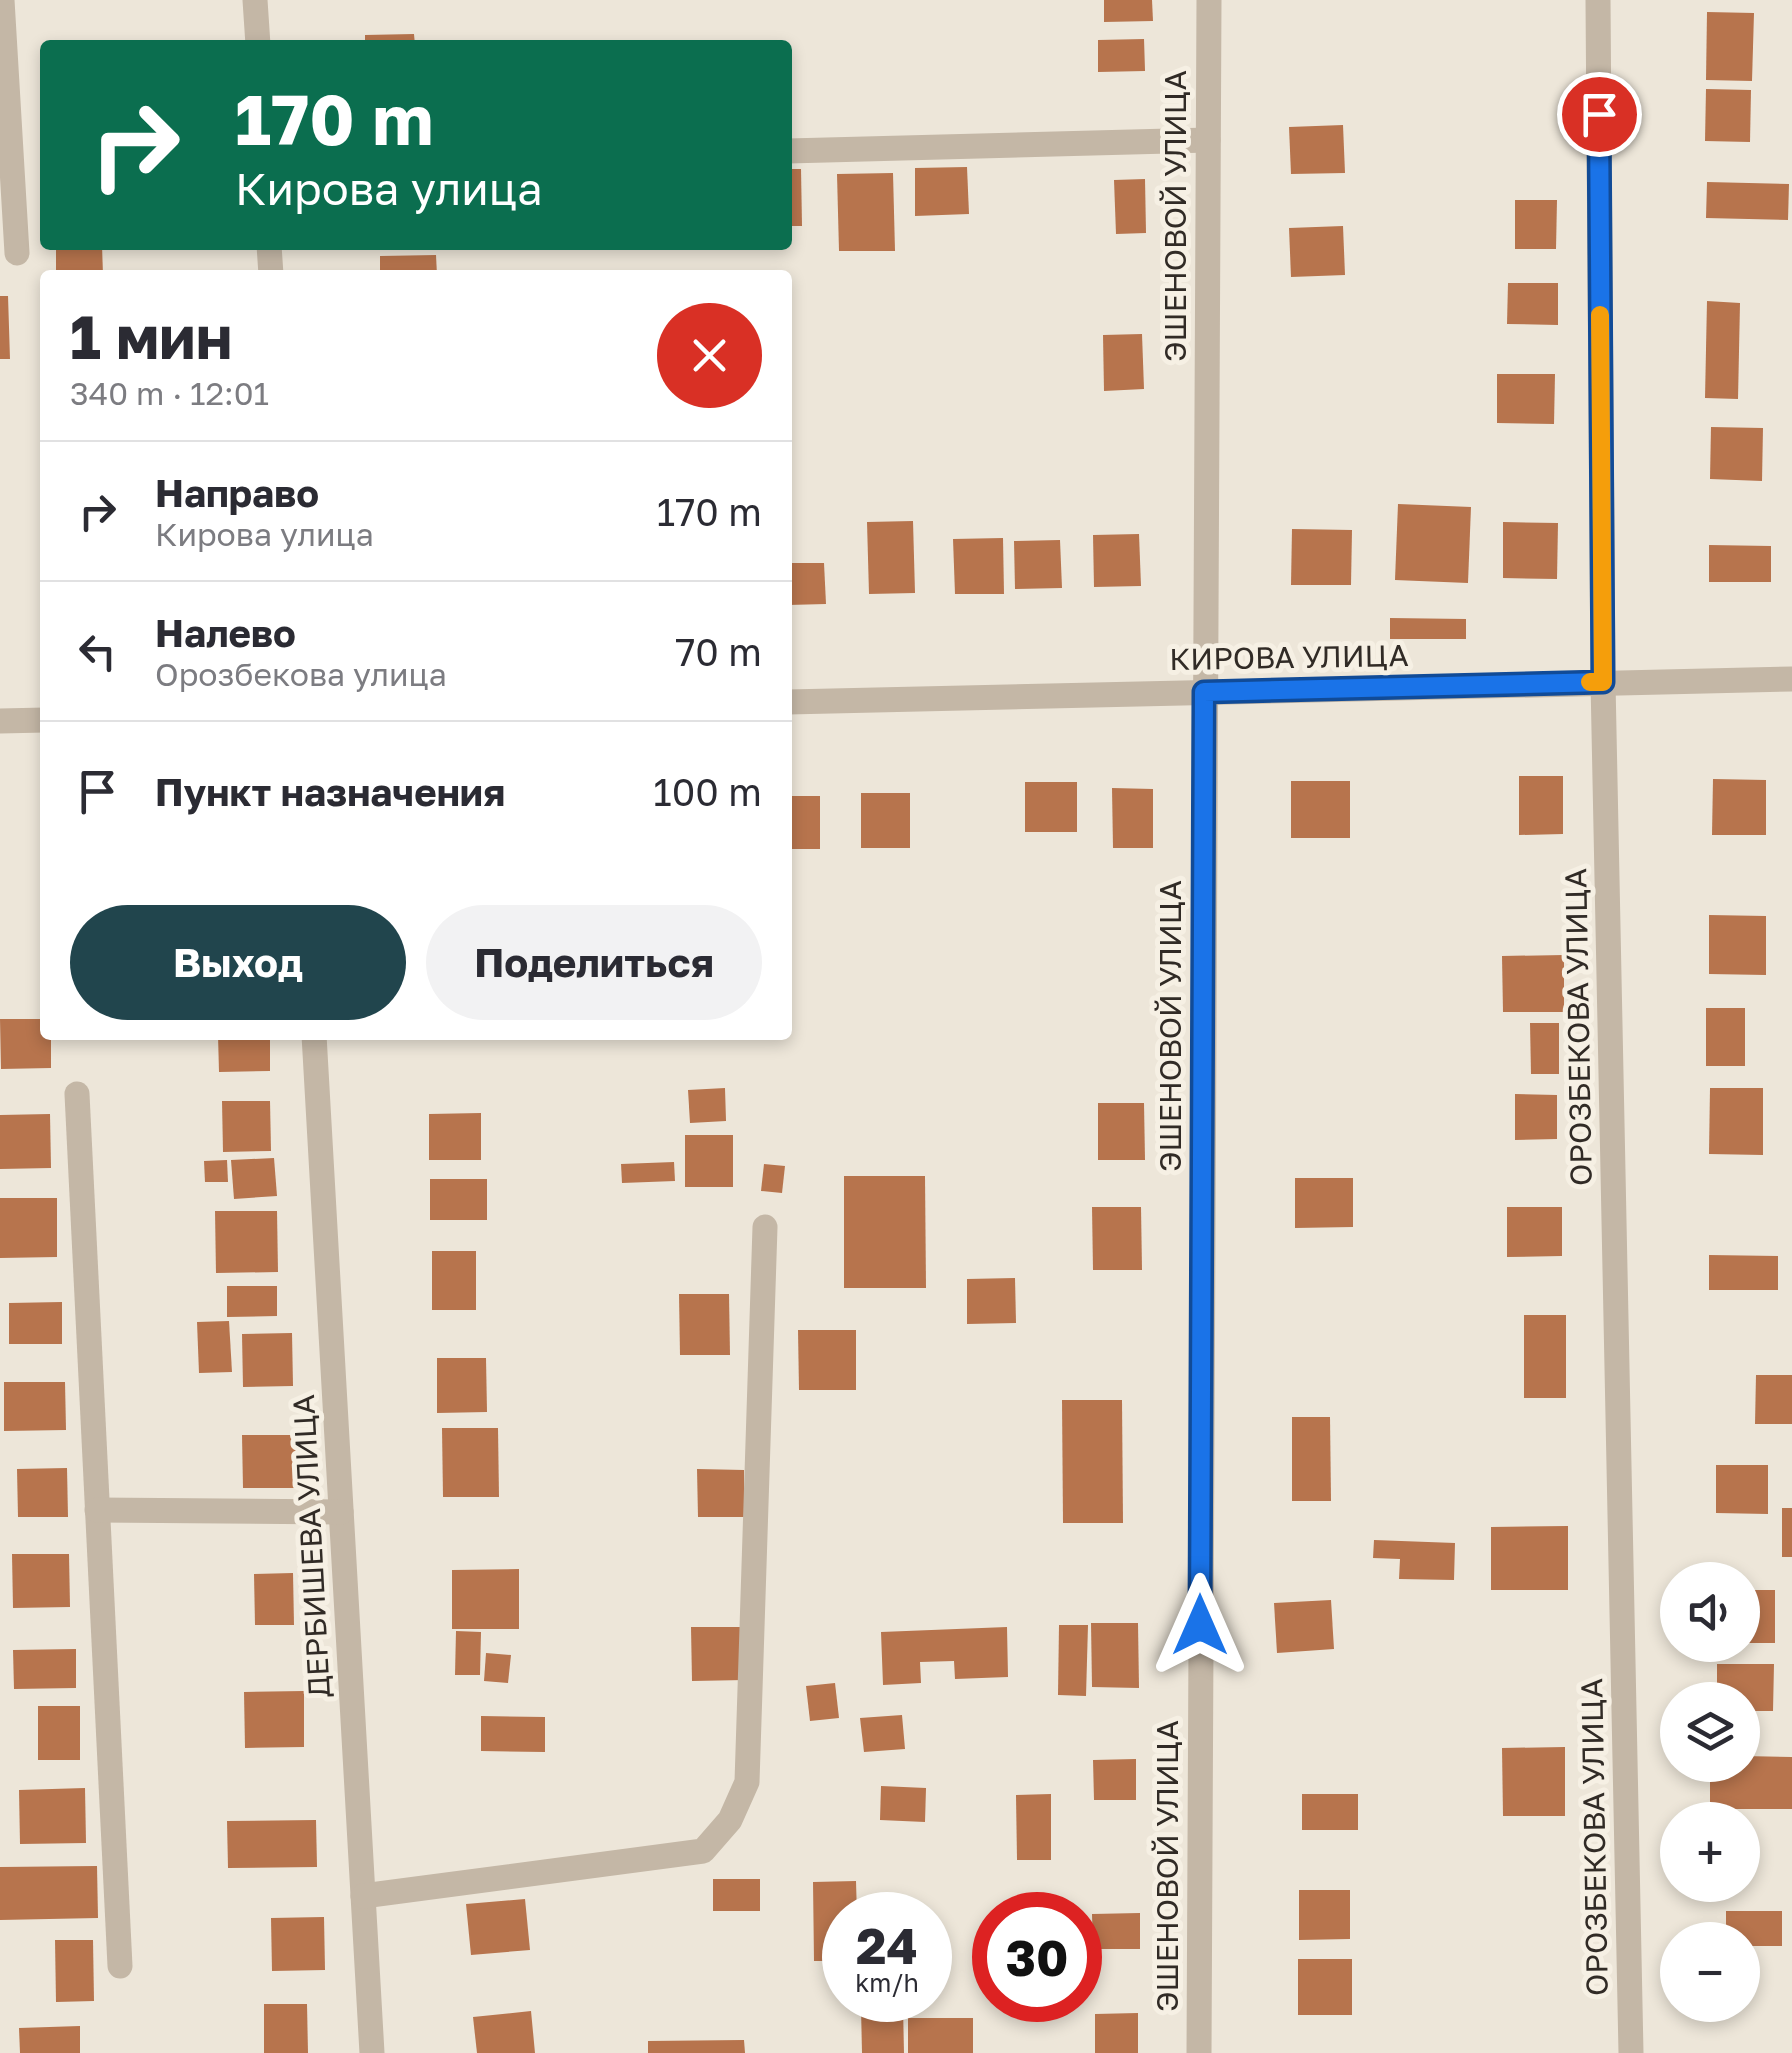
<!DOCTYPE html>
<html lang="ru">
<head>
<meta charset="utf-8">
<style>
  :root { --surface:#fff; --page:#f2f2f3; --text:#2b2b33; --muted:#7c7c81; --line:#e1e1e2; --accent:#21454d }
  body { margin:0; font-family:"Golos Text",sans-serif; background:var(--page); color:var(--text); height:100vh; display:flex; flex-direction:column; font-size:38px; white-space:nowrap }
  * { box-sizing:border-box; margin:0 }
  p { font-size:32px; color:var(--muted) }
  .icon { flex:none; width:55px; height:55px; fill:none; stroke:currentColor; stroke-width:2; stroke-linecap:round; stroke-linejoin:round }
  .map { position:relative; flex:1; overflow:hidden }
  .panel { position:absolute; left:40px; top:270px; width:752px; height:770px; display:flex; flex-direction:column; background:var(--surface); border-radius:10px; box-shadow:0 5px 15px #0003 }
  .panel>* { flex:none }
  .hud { position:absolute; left:40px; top:40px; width:752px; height:210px; border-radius:10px; box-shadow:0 5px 15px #0003; background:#0b6e4f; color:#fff; overflow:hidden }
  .tools { position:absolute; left:1660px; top:1562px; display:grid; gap:20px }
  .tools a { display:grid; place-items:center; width:100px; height:100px; border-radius:50%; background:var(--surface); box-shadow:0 5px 15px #0003; font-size:50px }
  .speed { position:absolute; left:822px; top:1892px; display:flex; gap:20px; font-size:50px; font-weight:700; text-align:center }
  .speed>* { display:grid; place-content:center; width:130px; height:130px; border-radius:50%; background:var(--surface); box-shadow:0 5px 15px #0003; line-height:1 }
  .speed small { font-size:25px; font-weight:400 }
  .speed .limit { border:15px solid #d22; background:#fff; color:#111 }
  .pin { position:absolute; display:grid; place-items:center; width:85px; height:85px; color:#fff; margin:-42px; border:5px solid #fff; border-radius:50%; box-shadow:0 2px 10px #0007 }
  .me { position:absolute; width:110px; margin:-55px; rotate:0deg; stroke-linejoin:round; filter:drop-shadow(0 0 8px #0008) }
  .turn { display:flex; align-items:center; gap:35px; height:210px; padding:0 30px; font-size:45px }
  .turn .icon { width:130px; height:130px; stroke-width:2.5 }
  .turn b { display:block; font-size:70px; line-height:85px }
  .round { display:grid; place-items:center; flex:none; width:105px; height:105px; border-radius:52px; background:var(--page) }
  .summary { display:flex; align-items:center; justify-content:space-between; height:170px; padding:0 30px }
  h1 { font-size:60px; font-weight:700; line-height:75px }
  .cta { display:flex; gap:20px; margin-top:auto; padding:20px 30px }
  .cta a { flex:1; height:115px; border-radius:60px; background:var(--accent); color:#fff; font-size:40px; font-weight:700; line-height:115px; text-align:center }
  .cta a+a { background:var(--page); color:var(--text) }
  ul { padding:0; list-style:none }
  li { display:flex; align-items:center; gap:30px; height:140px; padding:0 30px; border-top:2px solid var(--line) }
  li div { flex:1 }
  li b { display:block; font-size:38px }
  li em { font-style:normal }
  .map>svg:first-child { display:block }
  .building { fill:#b7744d }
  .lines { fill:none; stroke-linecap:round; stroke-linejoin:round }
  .street { stroke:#c4b7a6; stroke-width:25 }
  .route-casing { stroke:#114b97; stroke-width:25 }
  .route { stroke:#1a73e8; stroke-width:18 }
  .slow { stroke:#f59e0b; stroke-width:18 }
  .labels { text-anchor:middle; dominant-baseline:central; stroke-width:10; stroke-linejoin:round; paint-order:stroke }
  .street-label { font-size:30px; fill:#312b26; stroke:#f6f0e4 }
</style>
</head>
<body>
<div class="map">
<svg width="1792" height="2053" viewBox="0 0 1792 2053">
  <rect width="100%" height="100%" fill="#ede6d9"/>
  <g class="building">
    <polygon points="1104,0 1152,0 1153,21 1104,22"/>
    <polygon points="1707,12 1754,13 1752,81 1706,80"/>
    <polygon points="414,34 415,45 365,45 365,35"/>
    <polygon points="1144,39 1145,71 1098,72 1098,40"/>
    <polygon points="1706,89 1751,90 1750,142 1705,141"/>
    <polygon points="1343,125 1345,173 1291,174 1289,127"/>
    <polygon points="967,167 969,214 915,216 915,168"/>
    <polygon points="788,169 801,169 802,226 788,226"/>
    <polygon points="893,173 895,251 839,251 837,174"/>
    <polygon points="1145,179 1146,233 1116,234 1114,180"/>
    <polygon points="1707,182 1789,184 1788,220 1706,218"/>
    <polygon points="1515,200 1557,200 1556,249 1515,249"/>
    <polygon points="1343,226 1345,275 1291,277 1289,228"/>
    <polygon points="56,245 102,245 103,275 56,275"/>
    <polygon points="436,255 437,275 380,275 380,256"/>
    <polygon points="1508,283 1558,283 1558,325 1507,324"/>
    <polygon points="0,296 8,296 10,359 0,359"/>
    <polygon points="1707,301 1740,303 1738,399 1705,398"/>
    <polygon points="1142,334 1144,389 1104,391 1103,335"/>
    <polygon points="1497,374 1555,374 1554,424 1497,423"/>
    <polygon points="1711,427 1763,428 1762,481 1710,479"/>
    <polygon points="1398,504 1471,507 1468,583 1395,580"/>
    <polygon points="913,521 915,593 869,594 867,522"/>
    <polygon points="1503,522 1558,523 1557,579 1503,578"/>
    <polygon points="1292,529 1352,530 1351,585 1291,585"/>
    <polygon points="1139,534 1141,586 1094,587 1093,535"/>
    <polygon points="1003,538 1004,594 955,594 953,539"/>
    <polygon points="1060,540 1062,588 1015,589 1014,541"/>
    <polygon points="1709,545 1771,546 1771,582 1709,582"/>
    <polygon points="788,563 824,563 826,604 788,605"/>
    <polygon points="1390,618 1466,619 1466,639 1390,639"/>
    <polygon points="1519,776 1563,776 1563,834 1519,835"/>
    <polygon points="1713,779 1766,780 1766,835 1712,835"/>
    <rect x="1291" y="781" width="59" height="57"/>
    <rect x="1025" y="782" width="52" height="50"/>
    <polygon points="1112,788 1153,789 1153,848 1113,848"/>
    <rect x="861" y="793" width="49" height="55"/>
    <rect x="788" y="796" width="32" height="53"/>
    <polygon points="1709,915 1766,916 1766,975 1709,974"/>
    <polygon points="1564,955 1564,1012 1503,1012 1502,956"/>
    <rect x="1706" y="1008" width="39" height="58"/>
    <polygon points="0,1019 45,1019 45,1035 51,1035 51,1068 1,1069"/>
    <polygon points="1530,1023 1559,1023 1559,1074 1531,1074"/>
    <polygon points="218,1035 270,1035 270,1071 219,1072"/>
    <polygon points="725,1088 726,1121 690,1123 688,1090"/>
    <polygon points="1710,1088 1763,1088 1763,1155 1709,1154"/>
    <polygon points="1515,1094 1557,1095 1557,1139 1515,1140"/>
    <polygon points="222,1101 270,1101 271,1151 223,1152"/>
    <polygon points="1098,1103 1144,1103 1145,1160 1098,1160"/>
    <polygon points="481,1113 481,1160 429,1160 429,1114"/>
    <polygon points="50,1114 51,1168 0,1169 0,1115"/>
    <rect x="685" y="1135" width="48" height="52"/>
    <polygon points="274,1158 277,1196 234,1199 231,1160"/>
    <polygon points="227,1160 228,1182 205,1182 204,1161"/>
    <polygon points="674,1162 675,1181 622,1183 621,1164"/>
    <polygon points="764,1164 785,1166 782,1193 761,1191"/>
    <polygon points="844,1176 925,1176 926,1288 844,1288"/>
    <polygon points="1295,1178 1353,1178 1353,1227 1295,1228"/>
    <rect x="430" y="1179" width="57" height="41"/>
    <polygon points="0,1198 57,1198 57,1257 0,1258"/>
    <polygon points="1092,1207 1141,1207 1142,1270 1093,1270"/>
    <polygon points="1507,1207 1562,1207 1562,1256 1507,1257"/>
    <polygon points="215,1211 277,1211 278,1272 216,1273"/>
    <rect x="432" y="1251" width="44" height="59"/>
    <polygon points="1709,1255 1778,1256 1778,1290 1709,1290"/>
    <polygon points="1015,1278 1016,1323 967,1324 967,1279"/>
    <polygon points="227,1286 277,1286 277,1316 227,1317"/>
    <polygon points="679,1294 729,1294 730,1355 680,1355"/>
    <polygon points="62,1302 62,1344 9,1344 9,1303"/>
    <rect x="1524" y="1315" width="42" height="83"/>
    <polygon points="229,1321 232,1372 199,1373 197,1322"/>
    <polygon points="798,1330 856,1330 856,1390 799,1390"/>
    <polygon points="292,1333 293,1386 243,1387 242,1334"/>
    <polygon points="437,1358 486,1358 487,1412 437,1413"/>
    <polygon points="1756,1375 1792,1375 1792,1424 1755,1424"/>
    <polygon points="4,1382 65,1382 66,1430 4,1431"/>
    <polygon points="1062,1400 1122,1400 1123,1523 1063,1523"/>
    <polygon points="1292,1417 1330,1417 1331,1501 1292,1501"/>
    <polygon points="442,1428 498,1428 499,1497 443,1497"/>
    <polygon points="242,1435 299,1435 300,1488 243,1488"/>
    <polygon points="1716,1465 1768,1465 1768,1514 1716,1513"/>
    <polygon points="67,1468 68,1517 18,1517 17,1469"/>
    <polygon points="697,1469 744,1470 744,1517 698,1517"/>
    <rect x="1782" y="1508" width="10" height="49"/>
    <polygon points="1568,1526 1568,1590 1491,1590 1491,1527"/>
    <polygon points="1374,1540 1455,1543 1454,1580 1399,1579 1400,1559 1373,1558"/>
    <polygon points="12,1554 69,1554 70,1607 13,1608"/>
    <polygon points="519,1569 519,1629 452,1629 452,1570"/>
    <polygon points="293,1573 294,1625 255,1625 254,1574"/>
    <rect x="1742" y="1590" width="33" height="53"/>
    <polygon points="1331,1600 1334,1649 1277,1653 1274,1603"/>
    <polygon points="1091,1623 1138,1623 1139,1688 1092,1687"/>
    <polygon points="1059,1625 1088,1625 1086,1696 1058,1695"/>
    <polygon points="691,1627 744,1627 745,1680 692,1681"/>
    <polygon points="1007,1627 1008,1677 955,1679 954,1661 920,1662 921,1683 883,1685 881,1632"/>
    <polygon points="456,1631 481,1632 480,1675 455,1675"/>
    <polygon points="76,1649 76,1688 14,1689 13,1650"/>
    <polygon points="486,1653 511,1655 508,1683 484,1681"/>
    <polygon points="1717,1664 1774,1664 1773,1711 1742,1711 1742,1700 1717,1700"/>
    <polygon points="835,1683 839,1718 810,1721 806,1686"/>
    <polygon points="304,1691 304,1747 245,1748 244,1692"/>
    <rect x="38" y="1706" width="42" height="54"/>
    <polygon points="902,1715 905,1749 864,1752 860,1718"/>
    <polygon points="481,1716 545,1717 545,1752 481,1751"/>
    <polygon points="1565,1747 1565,1816 1503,1816 1502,1748"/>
    <polygon points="1742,1756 1792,1757 1792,1809 1710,1809 1710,1765 1742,1765"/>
    <polygon points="1136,1759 1136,1800 1094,1800 1093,1760"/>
    <polygon points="881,1786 926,1788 925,1822 880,1820"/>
    <polygon points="85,1788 86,1843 20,1844 19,1790"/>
    <polygon points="1051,1794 1051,1860 1017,1860 1016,1795"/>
    <rect x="1302" y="1794" width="56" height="36"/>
    <polygon points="316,1820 317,1867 228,1868 227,1821"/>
    <polygon points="97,1866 98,1918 0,1920 0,1867"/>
    <rect x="713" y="1879" width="47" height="32"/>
    <polygon points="856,1881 857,1915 845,1915 845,1961 814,1961 813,1882"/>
    <polygon points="1299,1890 1350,1890 1350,1939 1299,1940"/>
    <polygon points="525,1899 530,1950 471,1955 466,1904"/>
    <polygon points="1726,1911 1782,1911 1782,1946 1742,1946 1742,1940 1726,1940"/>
    <polygon points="1140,1913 1140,1949 1093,1949 1092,1914"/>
    <polygon points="324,1917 325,1970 272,1971 271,1918"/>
    <polygon points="55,1940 93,1940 94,2001 56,2002"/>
    <rect x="1298" y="1959" width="54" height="56"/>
    <polygon points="264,2004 307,2004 308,2053 264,2053"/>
    <polygon points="903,2006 904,2053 862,2053 861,2007"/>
    <polygon points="531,2011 535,2053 477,2053 473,2017"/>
    <polygon points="1138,2013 1138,2053 1095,2053 1095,2014"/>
    <rect x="908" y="2018" width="65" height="35"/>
    <polygon points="80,2026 80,2053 20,2053 19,2028"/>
    <polygon points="744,2040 745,2053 648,2053 648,2041"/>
  </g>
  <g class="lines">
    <g class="street">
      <polyline points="2,0 17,253"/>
      <polyline points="255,0 258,45"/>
      <polyline points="1598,0 1603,682 1631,2053"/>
      <polyline points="788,151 1208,140"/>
      <polyline points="269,245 271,275"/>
      <polyline points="788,702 1792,679"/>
      <polyline points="0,721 45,720"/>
      <polyline points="314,1035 372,2053"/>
      <polyline points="77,1094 120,1966"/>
      <polyline points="97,1510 341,1512"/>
      <polyline points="363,1896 703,1851 730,1820 747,1782 765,1227"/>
      <polyline points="1199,2053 1209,0"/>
    </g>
  </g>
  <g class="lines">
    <g class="route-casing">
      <polyline id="route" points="1200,1625 1204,692 1603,682 1599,114"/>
    </g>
    <use href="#route" class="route"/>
    <polyline class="slow" points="1590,682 1603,682 1600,315"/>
  </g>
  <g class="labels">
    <g class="street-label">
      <text transform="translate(1175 216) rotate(-90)">ЭШЕНОВОЙ УЛИЦА</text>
      <text transform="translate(1289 657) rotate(-1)">КИРОВА УЛИЦА</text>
      <text transform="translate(1170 1026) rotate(-90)">ЭШЕНОВОЙ УЛИЦА</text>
      <text transform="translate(1578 1027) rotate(-91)">ОРОЗБЕКОВА УЛИЦА</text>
      <text transform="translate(311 1546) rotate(-93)">ДЕРБИШЕВА УЛИЦА</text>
      <text transform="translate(1594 1837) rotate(-91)">ОРОЗБЕКОВА УЛИЦА</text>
      <text transform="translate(1167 1866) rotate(-90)">ЭШЕНОВОЙ УЛИЦА</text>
    </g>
  </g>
</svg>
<div class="tools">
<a><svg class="icon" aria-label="sound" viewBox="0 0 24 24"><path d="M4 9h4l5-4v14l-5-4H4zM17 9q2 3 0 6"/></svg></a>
<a><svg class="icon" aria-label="layers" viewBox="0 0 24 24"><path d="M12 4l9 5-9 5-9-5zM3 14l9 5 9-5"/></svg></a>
<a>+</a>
<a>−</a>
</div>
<div class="speed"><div>24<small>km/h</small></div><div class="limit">30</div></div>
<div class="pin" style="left:1599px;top:114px;background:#d93025"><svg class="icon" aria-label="arrive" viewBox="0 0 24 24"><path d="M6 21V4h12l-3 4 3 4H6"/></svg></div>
<svg class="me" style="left:1200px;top:1625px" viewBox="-20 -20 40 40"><path d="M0-17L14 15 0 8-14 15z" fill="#1a73e8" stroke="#fff" stroke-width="4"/></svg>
<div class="hud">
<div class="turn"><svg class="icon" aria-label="right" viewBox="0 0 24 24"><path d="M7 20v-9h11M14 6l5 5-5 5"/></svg><div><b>170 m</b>Кирова улица</div></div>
</div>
<section class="panel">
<div class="summary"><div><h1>1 мин</h1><p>340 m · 12:01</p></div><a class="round" style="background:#d93025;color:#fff"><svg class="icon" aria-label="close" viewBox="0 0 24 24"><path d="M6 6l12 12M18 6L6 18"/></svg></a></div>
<ul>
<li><svg class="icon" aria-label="right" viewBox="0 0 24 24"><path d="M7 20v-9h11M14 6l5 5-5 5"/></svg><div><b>Направо</b><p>Кирова улица</p></div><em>170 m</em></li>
<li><svg class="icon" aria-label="left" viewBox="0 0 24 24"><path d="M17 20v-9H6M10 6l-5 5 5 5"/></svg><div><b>Налево</b><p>Орозбекова улица</p></div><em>70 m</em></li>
<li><svg class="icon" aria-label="arrive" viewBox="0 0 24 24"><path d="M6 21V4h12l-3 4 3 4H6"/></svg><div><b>Пункт назначения</b></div><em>100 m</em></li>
</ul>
<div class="cta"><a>Выход</a><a>Поделиться</a></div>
</section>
</div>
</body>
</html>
